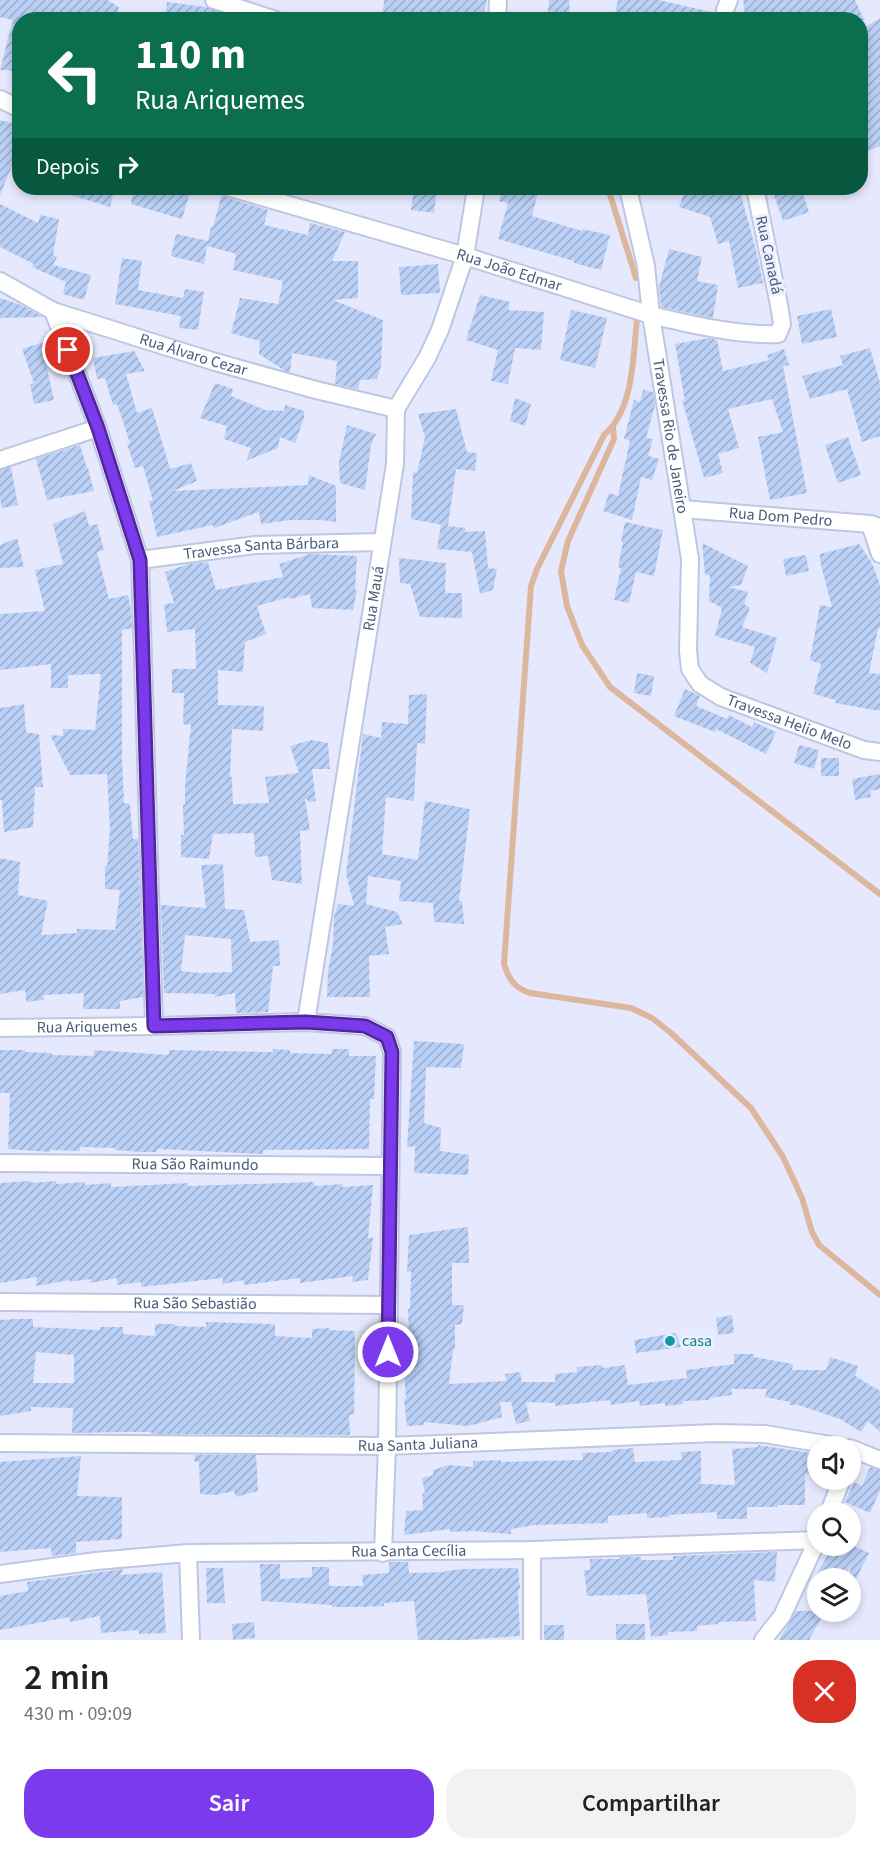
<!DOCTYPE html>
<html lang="pt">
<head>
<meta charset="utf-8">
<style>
  :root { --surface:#fff; --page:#f2f2f2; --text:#202124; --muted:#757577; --accent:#7c3aed }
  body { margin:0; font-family:"Source Sans 3",sans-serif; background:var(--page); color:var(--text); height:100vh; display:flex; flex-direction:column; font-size:22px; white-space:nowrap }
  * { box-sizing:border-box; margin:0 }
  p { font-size:20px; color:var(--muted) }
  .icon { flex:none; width:33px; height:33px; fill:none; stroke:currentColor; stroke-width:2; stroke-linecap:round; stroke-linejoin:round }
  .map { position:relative; height:1640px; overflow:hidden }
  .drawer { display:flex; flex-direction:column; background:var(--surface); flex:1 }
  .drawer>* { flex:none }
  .hud { position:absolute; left:12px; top:12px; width:856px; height:183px; border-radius:24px; box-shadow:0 3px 9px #0003; background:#0b6e4f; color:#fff; overflow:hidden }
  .tools { position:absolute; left:807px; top:1436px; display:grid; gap:12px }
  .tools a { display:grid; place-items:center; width:54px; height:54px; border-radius:50%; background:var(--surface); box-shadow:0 3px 9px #0003; font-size:30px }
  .pin { position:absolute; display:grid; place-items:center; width:51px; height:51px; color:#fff; margin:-26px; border:3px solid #fff; border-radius:50%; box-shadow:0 2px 6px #0007 }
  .me { position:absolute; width:66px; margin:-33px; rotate:0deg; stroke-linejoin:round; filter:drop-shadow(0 0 4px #0008) }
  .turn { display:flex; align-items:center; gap:21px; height:126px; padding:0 24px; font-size:27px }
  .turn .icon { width:78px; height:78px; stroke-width:2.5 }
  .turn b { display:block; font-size:42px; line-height:51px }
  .then { display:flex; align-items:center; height:57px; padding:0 24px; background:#0003; gap:12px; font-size:22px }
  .round { display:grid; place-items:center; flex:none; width:63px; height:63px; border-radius:24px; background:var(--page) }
  .overview { display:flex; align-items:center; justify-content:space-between; height:102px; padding:0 24px }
  h1 { font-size:36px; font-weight:600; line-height:45px }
  .primary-button { display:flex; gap:12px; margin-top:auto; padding:12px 24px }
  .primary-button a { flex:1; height:69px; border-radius:24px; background:var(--accent); color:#fff; font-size:24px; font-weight:600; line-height:69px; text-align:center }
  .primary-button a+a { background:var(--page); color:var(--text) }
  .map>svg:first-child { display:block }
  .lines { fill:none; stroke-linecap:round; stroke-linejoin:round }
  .stream { stroke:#ddb79d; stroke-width:6 }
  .building { fill:url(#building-hatch); fill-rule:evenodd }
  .minor-casing { stroke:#bdc7e2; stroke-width:20 }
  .minor { stroke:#fff; stroke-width:16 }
  .route-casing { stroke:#51269a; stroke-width:15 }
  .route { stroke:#7c3aed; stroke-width:10 }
  .culture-dot { fill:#0f9aa8; stroke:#eef0ff; stroke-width:2 }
  .labels { text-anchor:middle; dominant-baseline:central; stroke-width:6; stroke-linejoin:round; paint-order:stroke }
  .street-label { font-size:16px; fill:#485c7a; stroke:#eef0ff }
  .culture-label { font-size:16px; fill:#0d838f; stroke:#eef0ff; text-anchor:start }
</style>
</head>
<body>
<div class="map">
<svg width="880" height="1640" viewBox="0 0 880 1640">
  <defs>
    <pattern id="building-hatch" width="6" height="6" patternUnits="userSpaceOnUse" patternTransform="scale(1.5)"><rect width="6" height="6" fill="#bbd0f6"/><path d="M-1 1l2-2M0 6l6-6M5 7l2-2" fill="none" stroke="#9aaccc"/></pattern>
  </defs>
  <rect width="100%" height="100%" fill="#e6e9fe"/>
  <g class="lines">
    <g class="stream">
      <polyline points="608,188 636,278"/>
      <path d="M 637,319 C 633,356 634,410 604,435 L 537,569 L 531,586 L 504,964 C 509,980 515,988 530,993 L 631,1008 L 652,1018 L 671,1033 L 751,1108 L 783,1157 L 802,1198 L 812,1232 L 819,1245 L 880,1295"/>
      <polyline points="613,427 614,439 568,541 561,571 567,606 582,645 610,687 880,894"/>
    </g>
  </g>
  <g class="building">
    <polygon points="0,0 107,0 119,7 115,20 20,20 20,71 0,70 13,20 0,17"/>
    <polygon points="384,0 487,0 482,20 382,20"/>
    <polygon points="549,0 570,0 568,20 547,20"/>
    <polygon points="618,0 659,0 715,13 715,20 645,20 615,13"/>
    <polygon points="743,0 855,0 864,20 746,20"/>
    <polygon points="167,2 206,7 228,15 227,20 165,20"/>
    <polygon points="880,18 880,146 861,154 861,30"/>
    <polygon points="0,120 20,125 20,168 12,166 0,195"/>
    <polygon points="60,188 115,188 110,207 59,191"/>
    <polygon points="134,188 176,188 190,192 182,219 131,204"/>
    <polygon points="414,188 437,191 434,213 411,210"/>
    <polygon points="502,188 539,188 532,216 582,231 582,229 610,235 601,270 574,263 574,261 498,239 508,203 499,201"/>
    <polygon points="686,188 705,188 723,193 724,188 739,188 756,250 763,283 738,288 729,241 718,244 710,217 679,207"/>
    <polygon points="796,188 801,188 809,212 783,221 774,195"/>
    <polygon points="222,194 228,198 268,210 264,225 308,235 310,223 345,232 332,261 358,261 358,298 333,300 383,320 381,366 377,379 360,380 358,389 335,384 337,361 292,353 290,372 285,371 259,354 260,341 231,333 240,298 278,304 283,281 233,270 236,254 207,246 204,264 171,256 176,234 208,241 211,227 213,227"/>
    <polygon points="0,204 38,223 40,215 59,219 53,255 57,257 53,265 91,275 84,300 63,294 66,282 32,267 34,264 0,247"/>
    <polygon points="669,249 702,257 697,281 718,285 713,318 661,307 659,287"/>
    <polygon points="122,258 142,261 138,290 183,298 185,289 204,292 198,330 179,328 181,316 115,304"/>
    <polygon points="438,264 440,293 401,295 399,267"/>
    <polygon points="480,295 510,302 508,310 544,312 541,350 515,348 508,384 491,381 498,350 466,340"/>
    <polygon points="0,298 21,305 43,317 0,318"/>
    <polygon points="831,309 837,337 802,344 797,316"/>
    <polygon points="571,310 607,318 595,368 560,360"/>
    <polygon points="710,338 717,340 723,371 769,360 767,355 784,349 789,365 783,366 807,493 770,500 758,437 783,432 772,399 728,409 739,448 718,454 723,473 704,478 682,400 685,401 675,344"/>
    <polygon points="47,341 52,358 45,360 54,400 34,404 30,384 34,383 22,349"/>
    <polygon points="870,348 880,383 880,436 862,442 847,389 810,399 802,376 843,365 840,356"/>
    <polygon points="134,351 145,371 126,374 137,413 152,408 170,469 191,463 197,481 173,491 308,485 309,475 336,486 336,522 321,520 290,520 261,524 259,512 214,528 213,525 157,537 149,501 153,501 143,466 135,468 127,444 130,443 117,404 113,405 105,378 97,379 93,358"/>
    <polygon points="215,383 233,389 231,396 265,410 284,411 285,405 304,411 304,418 295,443 280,437 278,448 246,461 251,448 224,439 227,426 200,418"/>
    <polygon points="643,390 653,392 655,405 646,438 653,439 648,456 659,459 652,480 641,477 632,520 603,511 609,493 618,496 630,440 624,439 634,400 640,402"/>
    <polygon points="515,398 531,404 525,426 510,421"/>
    <polygon points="456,409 467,452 477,453 475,471 456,469 448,526 411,519 413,472 417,473 425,437 418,414"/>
    <polygon points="347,425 376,434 371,445 365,490 340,483 339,462"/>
    <polygon points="848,437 861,475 838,483 825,445"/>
    <polygon points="80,445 87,468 88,468 94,491 47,500 36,459"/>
    <polygon points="11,467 18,505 2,508 0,499 0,470"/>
    <polygon points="85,511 89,526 97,524 104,550 97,552 109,599 128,595 131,610 132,628 122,630 122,759 124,803 130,804 133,839 138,839 143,997 120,1001 120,1009 83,1009 84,993 43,995 44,1000 26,1002 25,990 0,994 0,858 20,862 18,895 48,901 41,935 77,933 77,929 115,930 120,890 105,889 105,866 107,867 110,829 107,774 70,775 50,735 63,736 63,729 95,730 101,674 68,675 68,688 51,688 51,664 0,670 0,614 45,611 35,570 63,564 53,524"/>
    <polygon points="625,522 663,530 654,576 636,572 629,603 614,600 621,568 618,567 623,542 621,542"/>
    <polygon points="441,525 465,528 465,532 485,531 488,568 497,569 493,590 480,594 472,552 437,549"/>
    <polygon points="17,538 24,567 0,568 0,545"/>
    <polygon points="702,543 748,566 741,585 729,587 748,592 744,604 750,608 742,627 777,638 767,673 750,663 755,647 715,636 722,608 709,601 710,576 705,574"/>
    <polygon points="859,544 872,563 880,585 880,628 878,629 869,673 880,674 880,711 835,703 836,700 813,694 821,664 810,660 820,605 832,607 820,561 820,554"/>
    <polygon points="310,554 357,556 355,590 357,590 353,610 312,608 310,594 290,599 289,597 257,606 266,634 245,642 243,672 218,670 218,705 264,706 263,731 232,729 230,777 232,777 233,804 269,803 265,777 299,773 290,746 311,740 328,743 330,769 312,769 316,801 308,802 307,799 305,799 310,830 300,831 302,884 272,880 268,856 255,857 254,833 213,834 209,859 181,857 181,835 184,835 183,805 185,805 185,785 191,725 183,724 184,693 172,693 172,669 196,669 195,629 167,632 164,604 174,603 165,572 189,564 208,562 216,590 283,577 279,564"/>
    <polygon points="806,555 809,571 786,576 783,559"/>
    <polygon points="399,558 446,563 445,593 462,593 462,618 420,617 410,584 400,583"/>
    <polygon points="637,673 654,676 651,696 634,693"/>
    <polygon points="685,689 700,696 696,706 727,719 729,715 752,727 754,722 776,732 766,754 716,729 715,732 674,716"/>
    <polygon points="427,694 425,744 417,743 414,801 386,797 382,854 418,860 425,801 470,809 459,901 462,901 464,924 434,922 433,903 399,901 401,881 368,876 366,904 397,912 403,924 385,927 389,954 369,956 370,997 327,997 328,971 333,945 334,917 338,904 354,906 346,874 363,734 381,738 382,722 408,724 409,695"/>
    <polygon points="24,704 26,732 39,734 43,787 35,787 33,827 4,832 2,800 0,800 0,708"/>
    <polygon points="799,745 819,750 814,769 794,763"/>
    <rect x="821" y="758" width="18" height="18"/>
    <polygon points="880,774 880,789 870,791 871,797 855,800 852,779"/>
    <path d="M 223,864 L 225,909 L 244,910 L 250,942 L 279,940 L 280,966 L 273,966 L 268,1012 L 236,1013 L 235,993 L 215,997 L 215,994 L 164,993 L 161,905 L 206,908 L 201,865 ZM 185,935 L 231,939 L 232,972 L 200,973 L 181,971 Z"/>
    <polygon points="414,1041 464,1044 461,1068 426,1067 424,1123 441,1128 440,1151 469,1155 468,1175 414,1173 415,1146 407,1147"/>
    <polygon points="273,1049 290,1050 290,1053 332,1054 332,1049 349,1049 349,1056 376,1056 374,1099 370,1099 369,1149 263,1150 263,1154 181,1150 157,1149 157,1152 140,1152 115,1150 115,1148 80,1147 80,1151 50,1150 50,1152 8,1149 10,1093 0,1093 0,1050 25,1050 25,1052 52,1053 52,1055 94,1056 94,1050 169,1055 169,1050 273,1052"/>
    <polygon points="31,1181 31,1183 57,1181 56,1184 85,1182 85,1185 111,1183 111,1187 188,1183 188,1186 314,1182 314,1186 343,1184 342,1187 373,1185 368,1238 373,1238 368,1280 352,1282 353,1276 300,1283 300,1278 244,1285 244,1280 222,1284 223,1278 141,1287 141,1282 117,1285 117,1278 90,1283 91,1279 69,1282 70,1280 36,1286 37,1277 0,1283 0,1183"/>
    <polygon points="468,1227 469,1263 452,1263 452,1305 464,1305 462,1324 455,1325 455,1349 453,1350 449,1384 507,1381 505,1374 520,1372 522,1382 555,1382 555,1374 577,1372 577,1367 602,1365 603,1368 625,1365 628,1385 687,1378 686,1370 734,1364 734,1354 754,1354 754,1357 793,1364 792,1370 826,1370 830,1357 858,1366 855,1376 880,1391 880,1432 868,1421 861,1432 840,1419 798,1405 789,1405 790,1402 765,1397 767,1389 731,1389 732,1395 709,1398 710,1400 683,1401 683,1404 665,1406 665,1403 640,1406 639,1401 611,1405 610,1400 555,1406 555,1403 526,1402 530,1421 516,1424 511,1402 500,1402 502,1417 468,1426 424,1422 424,1425 407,1426 404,1399 406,1399 404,1370 407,1371 407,1337 409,1337 408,1309 410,1309 411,1271 407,1272 409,1235"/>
    <polygon points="732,1315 734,1333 718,1335 716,1318"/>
    <path d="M 15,1319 L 33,1319 L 33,1327 L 100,1330 L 100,1327 L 123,1327 L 123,1334 L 155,1336 L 155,1324 L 175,1324 L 175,1326 L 206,1327 L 206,1322 L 275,1324 L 275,1336 L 312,1338 L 312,1329 L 330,1328 L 329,1330 L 355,1331 L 354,1414 L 349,1415 L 350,1435 L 152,1434 L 151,1432 L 121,1432 L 72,1433 L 73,1408 L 31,1407 L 31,1411 L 0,1416 L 0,1320 ZM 36,1352 L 74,1355 L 74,1383 L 33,1383 Z"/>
    <polygon points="676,1333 681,1347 636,1353 634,1340"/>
    <polygon points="758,1445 818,1454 818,1474 805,1474 805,1505 778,1505 778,1507 747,1507 747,1519 717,1519 717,1512 669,1515 669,1517 647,1518 647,1513 608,1516 608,1523 535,1525 511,1529 511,1534 475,1531 450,1532 450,1529 404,1535 406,1511 423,1510 422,1494 425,1493 422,1478 433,1475 433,1470 449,1465 473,1467 473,1461 501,1460 501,1462 583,1460 582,1453 612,1452 612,1450 633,1448 635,1462 682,1460 681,1452 701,1451 701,1484 735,1485 732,1449 758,1447"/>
    <polygon points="195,1455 256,1455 258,1491 236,1497 234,1491 216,1495 200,1494 199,1462 194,1461"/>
    <polygon points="81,1456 77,1496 122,1497 122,1539 76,1542 76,1553 52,1556 51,1548 0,1552 0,1462"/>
    <polygon points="870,1467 880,1470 880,1490 870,1513 845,1502 854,1482 862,1486"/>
    <polygon points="850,1544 869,1553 850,1591 850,1567 845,1578 815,1578 833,1545 850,1545"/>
    <polygon points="777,1552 775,1582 754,1580 756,1621 718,1622 718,1624 697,1626 697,1631 668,1632 668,1635 651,1637 646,1594 587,1596 584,1570 590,1570 590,1559 620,1559 620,1557 641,1557 641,1560 673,1560 673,1556 674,1556"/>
    <polygon points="389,1562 408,1562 409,1573 445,1572 445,1571 463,1569 518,1568 520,1589 518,1590 520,1636 464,1640 418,1640 414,1601 384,1603 384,1606 364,1607 332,1607 332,1605 261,1601 260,1564 280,1564 280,1579 312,1577 312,1567 329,1567 329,1586 363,1586 362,1575 389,1573"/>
    <polygon points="206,1568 223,1568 225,1603 207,1603"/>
    <polygon points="123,1569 120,1575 162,1572 166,1633 139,1634 138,1630 101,1633 100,1616 70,1622 69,1617 0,1630 0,1596 28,1591 27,1582"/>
    <polygon points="796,1611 825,1611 809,1640 779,1640"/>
    <polygon points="254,1622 255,1638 233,1640 232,1624"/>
    <rect x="616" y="1624" width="29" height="16"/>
    <rect x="544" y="1625" width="20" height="15"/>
  </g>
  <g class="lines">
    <g class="minor-casing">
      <g id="minor">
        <polyline points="214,0 276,20"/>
        <polyline points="497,20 498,0"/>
        <polyline points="726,20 725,10 729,0"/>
        <polyline points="0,99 20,109"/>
        <path id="s1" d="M 231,188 L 465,256 L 651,315 C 688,324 740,336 778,334 L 782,324 L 779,305 L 755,188"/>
        <path id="s2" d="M 628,188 L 646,266 L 651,315 L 690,559 L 688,651 L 690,669 L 700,684 L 721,697 L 864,750 L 880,752"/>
        <path id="s3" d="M 0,281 L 53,311 L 212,361 L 316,390 L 396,409"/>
        <polyline points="53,311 98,428 140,560 154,1026"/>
        <polyline points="0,460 98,428"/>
        <path id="s4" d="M 682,509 L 870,524 L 880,527"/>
        <polyline points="870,524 880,554"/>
        <path id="s5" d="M 140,560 L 256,545 L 381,542"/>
        <path id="s6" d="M 306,1022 L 395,464 L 396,409 L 427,358 L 440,330 L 465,256 L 476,188"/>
        <path id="s7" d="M 0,1028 L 154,1026 L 306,1022 L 365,1026 L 387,1037 L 392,1052 L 387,1446 L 383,1553"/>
        <path id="s8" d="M 0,1163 L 389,1166"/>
        <path id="s9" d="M 0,1302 L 389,1305"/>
        <path id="s10" d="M 0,1443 L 387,1446 L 716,1433 L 765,1434 L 836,1446"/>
        <polyline points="850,1448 880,1460"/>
        <polyline points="829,1512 842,1479"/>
        <polyline points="532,1550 532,1640"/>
        <polyline points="188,1553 191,1640"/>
        <path id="s11" d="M 0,1574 L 96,1561 L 188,1553 L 532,1550 L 817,1540"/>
        <polyline points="763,1640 782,1616 818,1539"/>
      </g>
    </g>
    <use href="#minor" class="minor"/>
  </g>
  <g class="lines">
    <g class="route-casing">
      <polyline id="route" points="68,350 98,428 140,560 154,1026 306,1022 365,1026 387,1037 392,1052 388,1352"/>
    </g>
    <use href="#route" class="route"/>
  </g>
  <circle class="culture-dot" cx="670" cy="1341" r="6"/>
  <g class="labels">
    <g class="street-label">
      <text transform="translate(769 255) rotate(78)">Rua Canadá</text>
      <text stroke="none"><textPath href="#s1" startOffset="290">Rua João Edmar</textPath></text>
      <text stroke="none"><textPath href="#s3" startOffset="208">Rua Álvaro Cezar</textPath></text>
      <text stroke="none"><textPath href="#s2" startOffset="252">Travessa Rio de Janeiro</textPath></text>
      <text stroke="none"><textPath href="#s4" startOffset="99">Rua Dom Pedro</textPath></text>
      <text stroke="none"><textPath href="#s5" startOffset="122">Travessa Santa Bárbara</textPath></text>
      <text stroke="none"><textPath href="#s6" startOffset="429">Rua Mauá</textPath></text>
      <text stroke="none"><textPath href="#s2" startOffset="602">Travessa Helio Melo</textPath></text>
      <text stroke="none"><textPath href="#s7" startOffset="87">Rua Ariquemes</textPath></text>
      <text stroke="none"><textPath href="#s8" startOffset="195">Rua São Raimundo</textPath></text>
      <text stroke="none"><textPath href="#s9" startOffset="195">Rua São Sebastião</textPath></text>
      <text stroke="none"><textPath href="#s10" startOffset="418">Rua Santa Juliana</textPath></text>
      <text stroke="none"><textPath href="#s11" startOffset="410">Rua Santa Cecília</textPath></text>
    </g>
    <g class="culture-label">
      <text x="682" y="1341">casa</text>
    </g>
  </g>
</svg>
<div class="tools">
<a><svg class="icon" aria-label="sound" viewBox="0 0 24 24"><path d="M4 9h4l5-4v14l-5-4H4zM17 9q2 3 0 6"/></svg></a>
<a><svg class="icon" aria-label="search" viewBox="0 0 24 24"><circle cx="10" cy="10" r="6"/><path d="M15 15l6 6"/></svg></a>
<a><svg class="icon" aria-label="layers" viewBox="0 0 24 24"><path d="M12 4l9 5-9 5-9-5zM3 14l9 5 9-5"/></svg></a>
</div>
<div class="pin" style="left:68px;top:350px;background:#d93025"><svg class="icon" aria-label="arrive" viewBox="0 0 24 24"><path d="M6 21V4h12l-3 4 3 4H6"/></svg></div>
<svg class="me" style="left:388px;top:1352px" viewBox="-20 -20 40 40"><circle r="17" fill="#7c3aed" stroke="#fff" stroke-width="3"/><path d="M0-11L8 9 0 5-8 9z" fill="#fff"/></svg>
<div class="hud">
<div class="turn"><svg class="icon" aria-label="left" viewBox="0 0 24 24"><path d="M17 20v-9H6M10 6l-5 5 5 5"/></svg><div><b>110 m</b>Rua Ariquemes</div></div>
<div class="then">Depois<svg class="icon" aria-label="right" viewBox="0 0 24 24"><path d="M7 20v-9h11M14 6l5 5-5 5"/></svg></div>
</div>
</div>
<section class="drawer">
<div class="overview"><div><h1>2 min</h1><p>430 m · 09:09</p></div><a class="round" style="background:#d93025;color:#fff"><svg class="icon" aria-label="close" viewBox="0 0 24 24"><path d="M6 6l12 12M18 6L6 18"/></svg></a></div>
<div class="primary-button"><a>Sair</a><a>Compartilhar</a></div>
</section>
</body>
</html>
